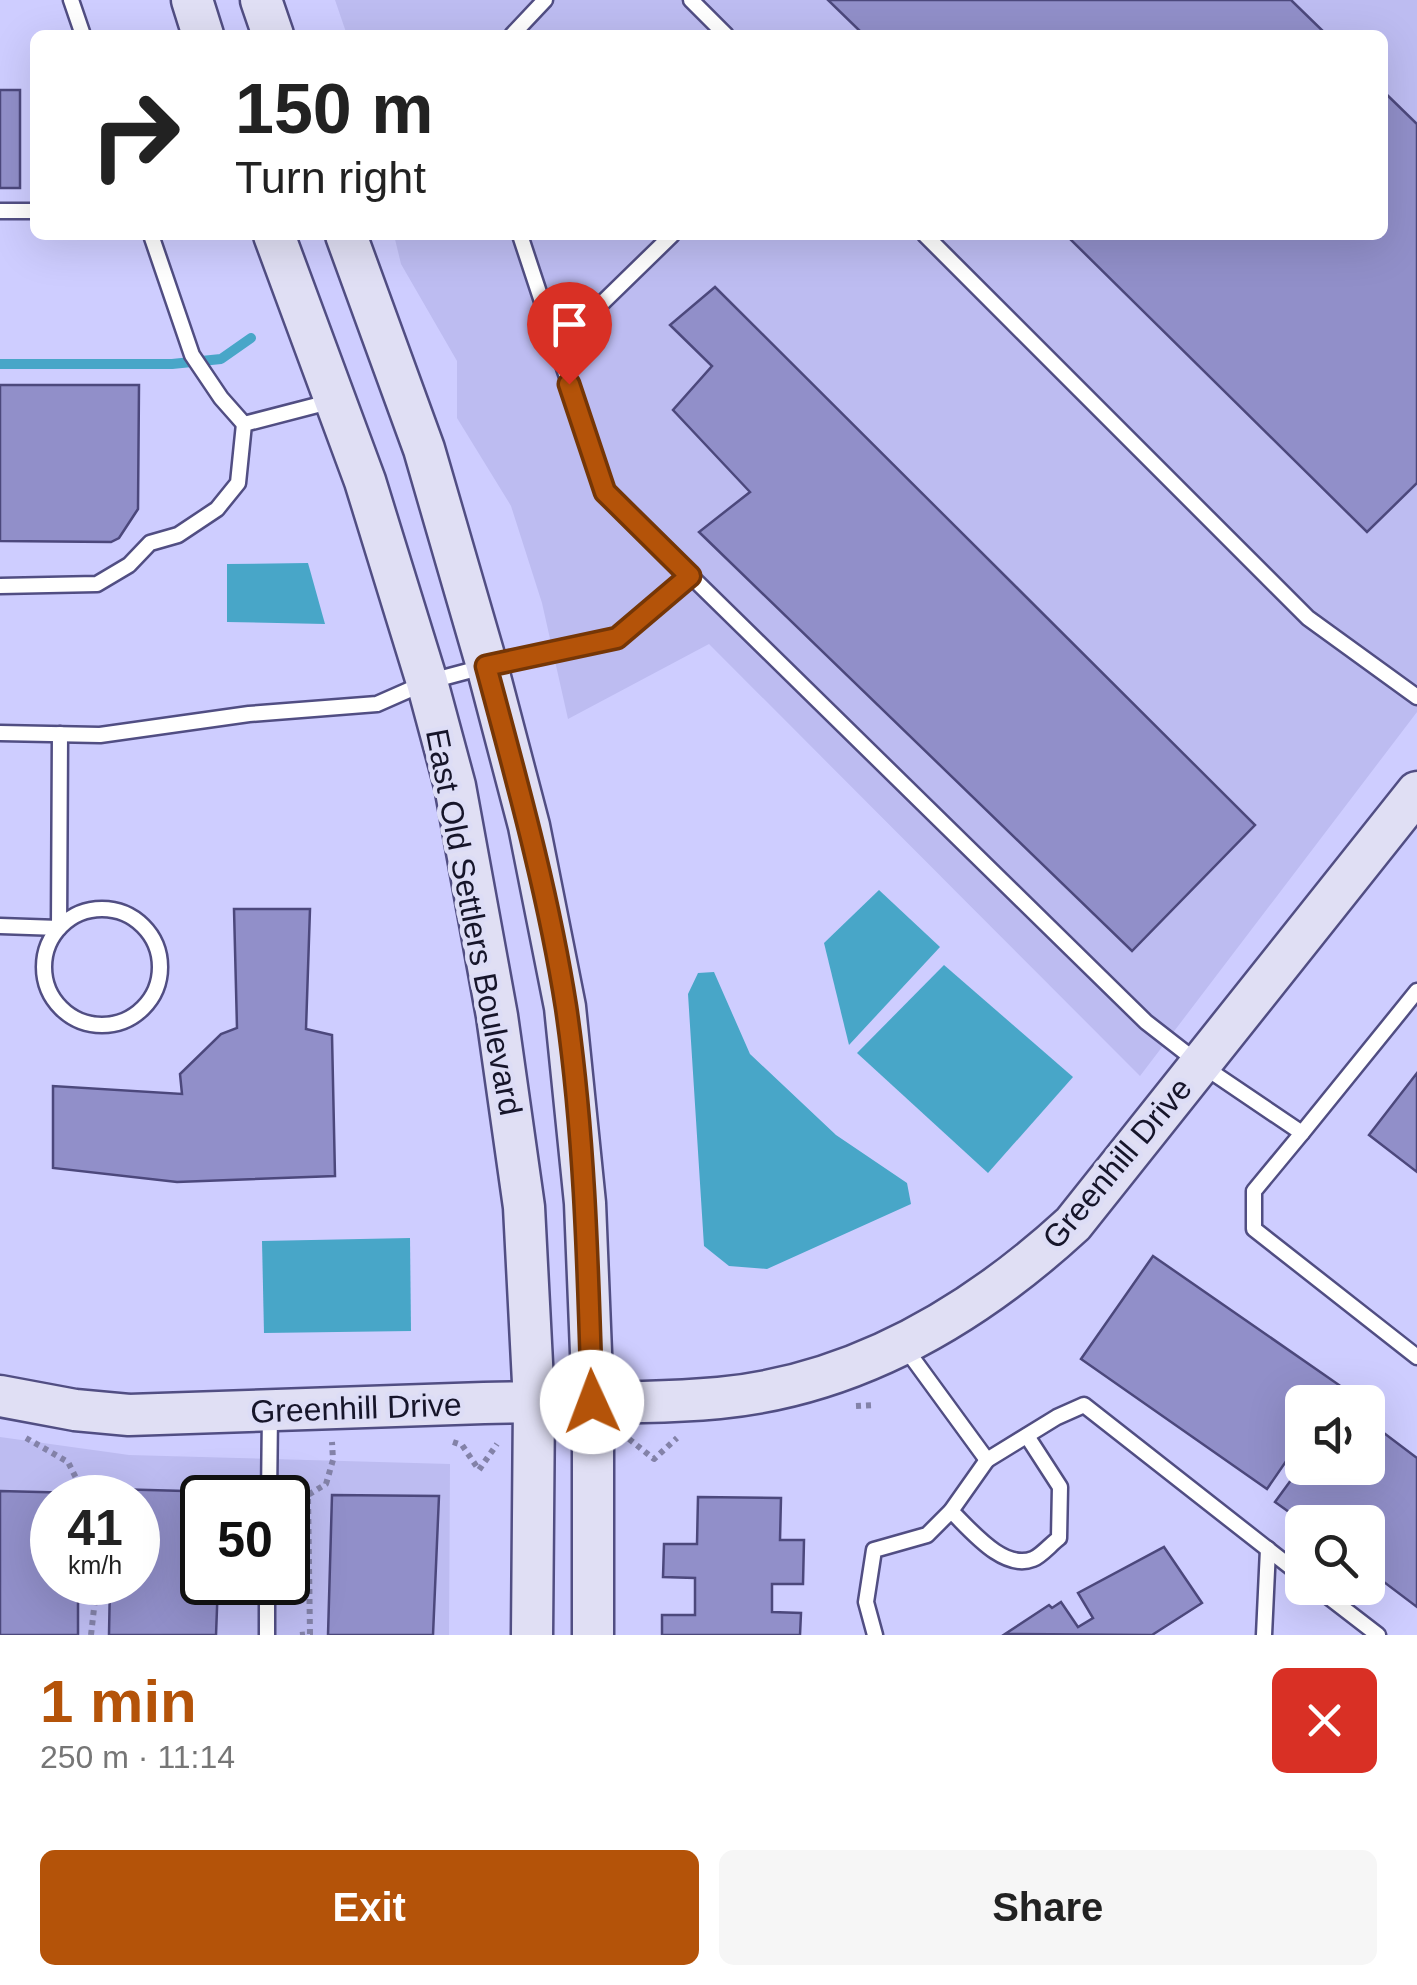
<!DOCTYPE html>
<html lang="en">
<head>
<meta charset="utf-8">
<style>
  :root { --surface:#fff; --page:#f6f6f6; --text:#222; --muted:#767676; --accent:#b45309 }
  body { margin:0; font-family:Helvetica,sans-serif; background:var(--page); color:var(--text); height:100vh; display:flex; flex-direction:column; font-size:38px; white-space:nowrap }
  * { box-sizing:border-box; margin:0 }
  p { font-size:32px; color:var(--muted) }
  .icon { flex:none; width:55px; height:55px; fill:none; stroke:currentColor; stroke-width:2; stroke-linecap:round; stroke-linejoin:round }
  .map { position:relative; height:1635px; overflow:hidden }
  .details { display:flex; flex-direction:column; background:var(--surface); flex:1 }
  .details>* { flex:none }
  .banner { position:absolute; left:30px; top:30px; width:1358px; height:210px; border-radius:15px; box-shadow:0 10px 40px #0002; background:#fff; color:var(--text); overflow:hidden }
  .tools { position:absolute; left:1285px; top:1385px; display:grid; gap:20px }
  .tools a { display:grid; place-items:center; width:100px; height:100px; border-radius:15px; background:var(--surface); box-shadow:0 10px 40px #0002; font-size:50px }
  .speed { position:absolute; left:30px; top:1475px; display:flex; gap:20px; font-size:50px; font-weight:700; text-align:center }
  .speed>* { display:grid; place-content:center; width:130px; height:130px; border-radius:50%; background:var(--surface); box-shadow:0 10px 40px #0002; line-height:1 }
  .speed small { font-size:25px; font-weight:400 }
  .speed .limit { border:5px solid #111; border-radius:15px; background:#fff; color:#111 }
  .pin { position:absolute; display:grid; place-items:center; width:85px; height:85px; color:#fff; margin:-102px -42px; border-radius:50% 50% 50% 0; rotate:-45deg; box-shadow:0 0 10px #0007 }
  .pin .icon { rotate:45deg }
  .me { position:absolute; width:110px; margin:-55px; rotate:358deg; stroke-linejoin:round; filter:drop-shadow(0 0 8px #0008) }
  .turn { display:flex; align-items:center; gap:35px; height:210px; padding:0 40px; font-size:45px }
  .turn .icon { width:130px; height:130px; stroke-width:2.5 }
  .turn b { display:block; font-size:70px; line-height:85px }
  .round { display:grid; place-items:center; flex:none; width:105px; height:105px; border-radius:15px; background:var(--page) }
  .summary { display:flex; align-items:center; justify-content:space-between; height:170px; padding:0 40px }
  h1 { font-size:60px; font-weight:700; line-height:75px; color:var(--accent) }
  .action { display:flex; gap:20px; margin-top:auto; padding:20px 40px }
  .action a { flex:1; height:115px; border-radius:15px; background:var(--accent); color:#fff; font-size:40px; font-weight:700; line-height:115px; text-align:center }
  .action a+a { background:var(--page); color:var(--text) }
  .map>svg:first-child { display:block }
  .built { fill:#bdbcf1; fill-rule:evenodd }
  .water { fill:#48a6c8 }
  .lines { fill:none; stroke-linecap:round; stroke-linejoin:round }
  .stream { stroke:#48a6c8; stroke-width:10 }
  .building { fill:#918fc9; stroke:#4c487c; stroke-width:2.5 }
  .lane-casing { stroke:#514e83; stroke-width:19 }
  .secondary-casing { stroke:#514e83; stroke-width:45 }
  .path { stroke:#8382a8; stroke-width:6; stroke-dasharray:5 5; stroke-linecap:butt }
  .lane { stroke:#fff; stroke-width:14 }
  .secondary { stroke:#e0dff4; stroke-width:40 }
  .route-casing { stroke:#753606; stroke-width:25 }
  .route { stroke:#b45309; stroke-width:18 }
  .labels { text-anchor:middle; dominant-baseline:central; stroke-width:9; stroke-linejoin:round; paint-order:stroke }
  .street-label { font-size:32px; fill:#16152a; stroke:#ddddf6 }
</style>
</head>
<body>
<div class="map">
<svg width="1417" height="1635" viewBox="0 0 1417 1635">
  <rect width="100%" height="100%" fill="#cecdff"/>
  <g class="built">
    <polygon points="335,0 1417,0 1417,712 1140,1076 709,644 568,719 542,603 511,506 457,418 457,361 401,264 394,235 1382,235 1382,35 347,35"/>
    <path d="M 0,1437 L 129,1455 L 450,1464 L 449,1635 L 0,1635 ZM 52,1498 L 138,1498 L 138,1582 L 52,1582 ZM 202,1498 L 288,1498 L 288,1582 L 202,1582 Z"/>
  </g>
  <g class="water">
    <polygon points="308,563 325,624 227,622 227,564"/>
    <polygon points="879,890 940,947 849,1045 824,943"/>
    <polygon points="944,965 1073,1077 988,1173 857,1053"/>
    <polygon points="714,972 750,1054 836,1135 907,1183 911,1204 767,1269 729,1266 704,1246 688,994 698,973"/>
    <polygon points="410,1238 411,1331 264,1333 262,1241"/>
  </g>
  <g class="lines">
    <polyline class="stream" points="0,364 172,364 221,359 251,338"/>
  </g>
  <g class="building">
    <polygon points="828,0 1291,0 1327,35 864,35"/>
    <rect x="0" y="90" width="20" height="98"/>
    <polygon points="1382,90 1417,124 1417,483 1367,532 1066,235 1382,235"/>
    <polygon points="715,287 1255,825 1132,951 699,532 750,492 673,410 712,366 670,325"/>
    <polygon points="0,385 139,385 138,509 119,538 111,542 0,541"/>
    <polygon points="234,909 310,909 306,1029 332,1035 335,1176 177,1182 53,1168 53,1086 182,1094 180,1074 221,1034 237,1028"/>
    <polygon points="1417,1073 1417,1172 1369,1135"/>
    <polygon points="1153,1256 1339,1385 1327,1402 1302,1402 1302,1438 1267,1489 1081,1359"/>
    <polygon points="1368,1421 1417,1458 1417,1607 1368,1570 1368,1522 1303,1522 1275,1502 1302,1465 1368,1468"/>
    <polygon points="112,1489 221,1492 221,1498 202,1498 202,1582 218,1582 216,1635 109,1635 110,1582 138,1582 138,1498 112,1498"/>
    <polygon points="0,1491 78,1493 78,1498 52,1498 52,1582 78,1582 78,1635 0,1635"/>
    <polygon points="332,1495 439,1496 433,1635 328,1635"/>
    <polygon points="698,1497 781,1498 780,1540 804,1540 803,1584 772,1584 772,1612 801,1613 800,1635 662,1635 662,1615 695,1615 695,1578 663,1577 664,1544 697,1544"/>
    <polygon points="1164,1547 1202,1603 1152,1635 1005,1634 1049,1605 1052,1608 1061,1602 1078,1627 1093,1618 1078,1593"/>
  </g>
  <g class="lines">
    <g class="lane-casing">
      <g id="lane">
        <polyline points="71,0 83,35"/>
        <polyline points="691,0 726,35"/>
        <polyline points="512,35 545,0"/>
        <polyline points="0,211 35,211"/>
        <polyline points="151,235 192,355 221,398 244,424"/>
        <polyline points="520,235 605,492 1146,1022 1200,1064 1302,1133 1417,991"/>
        <polyline points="925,235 1308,618 1417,697"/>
        <polyline points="557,347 672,235"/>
        <polyline points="0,586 97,584 129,565 150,543 178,535 217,509 238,483 244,424 329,402"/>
        <polyline points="0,733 100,735 249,714 377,704 427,682 487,666 617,637 691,576"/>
        <circle cx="102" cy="967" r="58"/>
        <polyline points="0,926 59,928 60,734"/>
        <polyline points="1302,1133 1254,1191 1254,1229 1417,1357"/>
        <polyline points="903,1345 987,1460 1057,1417 1084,1405 1302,1576"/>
        <polyline points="269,1498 270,1413"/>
        <path d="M 951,1511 C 970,1529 1003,1571 1033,1559 C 1041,1556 1051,1544 1059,1538 L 1060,1487 L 1027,1436"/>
        <polyline points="1317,1588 1378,1635"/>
        <polyline points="267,1635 267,1582"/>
        <polyline points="875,1635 866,1602 874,1550 927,1535 951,1511 987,1460"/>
        <polyline points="1264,1635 1268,1549"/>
      </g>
    </g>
    <g class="secondary-casing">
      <g id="secondary">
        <polyline points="192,0 203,35"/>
        <polyline points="261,0 273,35"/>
        <polyline points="274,235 365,481 427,682 455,786 497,1016 524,1207 534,1402 532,1635"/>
        <polyline points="346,235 424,449 487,666 529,826 565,1007 585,1203 593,1402 593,1635"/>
        <path d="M 0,1396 L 75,1410 L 129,1415 C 247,1411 366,1407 484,1403 C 562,1401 641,1405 719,1398 C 855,1385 974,1315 1073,1224 L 1417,792"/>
      </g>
    </g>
    <g class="path">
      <polyline points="856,1406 874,1405"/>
      <polyline points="26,1438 68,1462 86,1498"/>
      <polyline points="629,1439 654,1459 677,1438"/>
      <polyline points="453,1442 462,1445 479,1470 497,1444"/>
      <polyline points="91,1635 97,1582"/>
      <polyline points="300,1635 310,1634 308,1495 326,1484 333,1460 332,1442"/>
    </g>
    <use href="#lane" class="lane"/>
    <use href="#secondary" class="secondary"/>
  </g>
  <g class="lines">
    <g class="route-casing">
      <path id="route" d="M 569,384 L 605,492 L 690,576 L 617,638 L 486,666 C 516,778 548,892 566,1007 C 585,1137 588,1270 592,1402"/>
    </g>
    <use href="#route" class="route"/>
  </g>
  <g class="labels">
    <g class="street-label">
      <text transform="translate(474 922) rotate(79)">East Old Settlers Boulevard</text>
      <text transform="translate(1117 1163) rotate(-50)">Greenhill Drive</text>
      <text transform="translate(356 1408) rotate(-2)">Greenhill Drive</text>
    </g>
  </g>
</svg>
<div class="tools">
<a><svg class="icon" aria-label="sound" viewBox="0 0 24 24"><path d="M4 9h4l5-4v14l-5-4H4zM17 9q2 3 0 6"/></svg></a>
<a><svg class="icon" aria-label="search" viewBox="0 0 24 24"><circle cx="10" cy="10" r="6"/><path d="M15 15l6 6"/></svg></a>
</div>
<div class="speed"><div>41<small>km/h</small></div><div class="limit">50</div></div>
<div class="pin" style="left:569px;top:384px;background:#d93025"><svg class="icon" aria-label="arrive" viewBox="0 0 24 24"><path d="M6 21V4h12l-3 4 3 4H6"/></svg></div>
<svg class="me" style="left:592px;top:1402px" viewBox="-20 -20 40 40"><circle r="19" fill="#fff"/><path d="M0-13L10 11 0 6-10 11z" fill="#b45309"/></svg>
<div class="banner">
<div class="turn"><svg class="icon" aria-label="right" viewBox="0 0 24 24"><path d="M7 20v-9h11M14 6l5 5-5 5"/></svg><div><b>150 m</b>Turn right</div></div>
</div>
</div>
<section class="details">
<div class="summary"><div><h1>1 min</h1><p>250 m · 11:14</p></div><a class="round" style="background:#d93025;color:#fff"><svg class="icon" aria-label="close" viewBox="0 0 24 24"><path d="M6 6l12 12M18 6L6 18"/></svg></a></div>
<div class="action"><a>Exit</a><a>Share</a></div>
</section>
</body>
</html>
